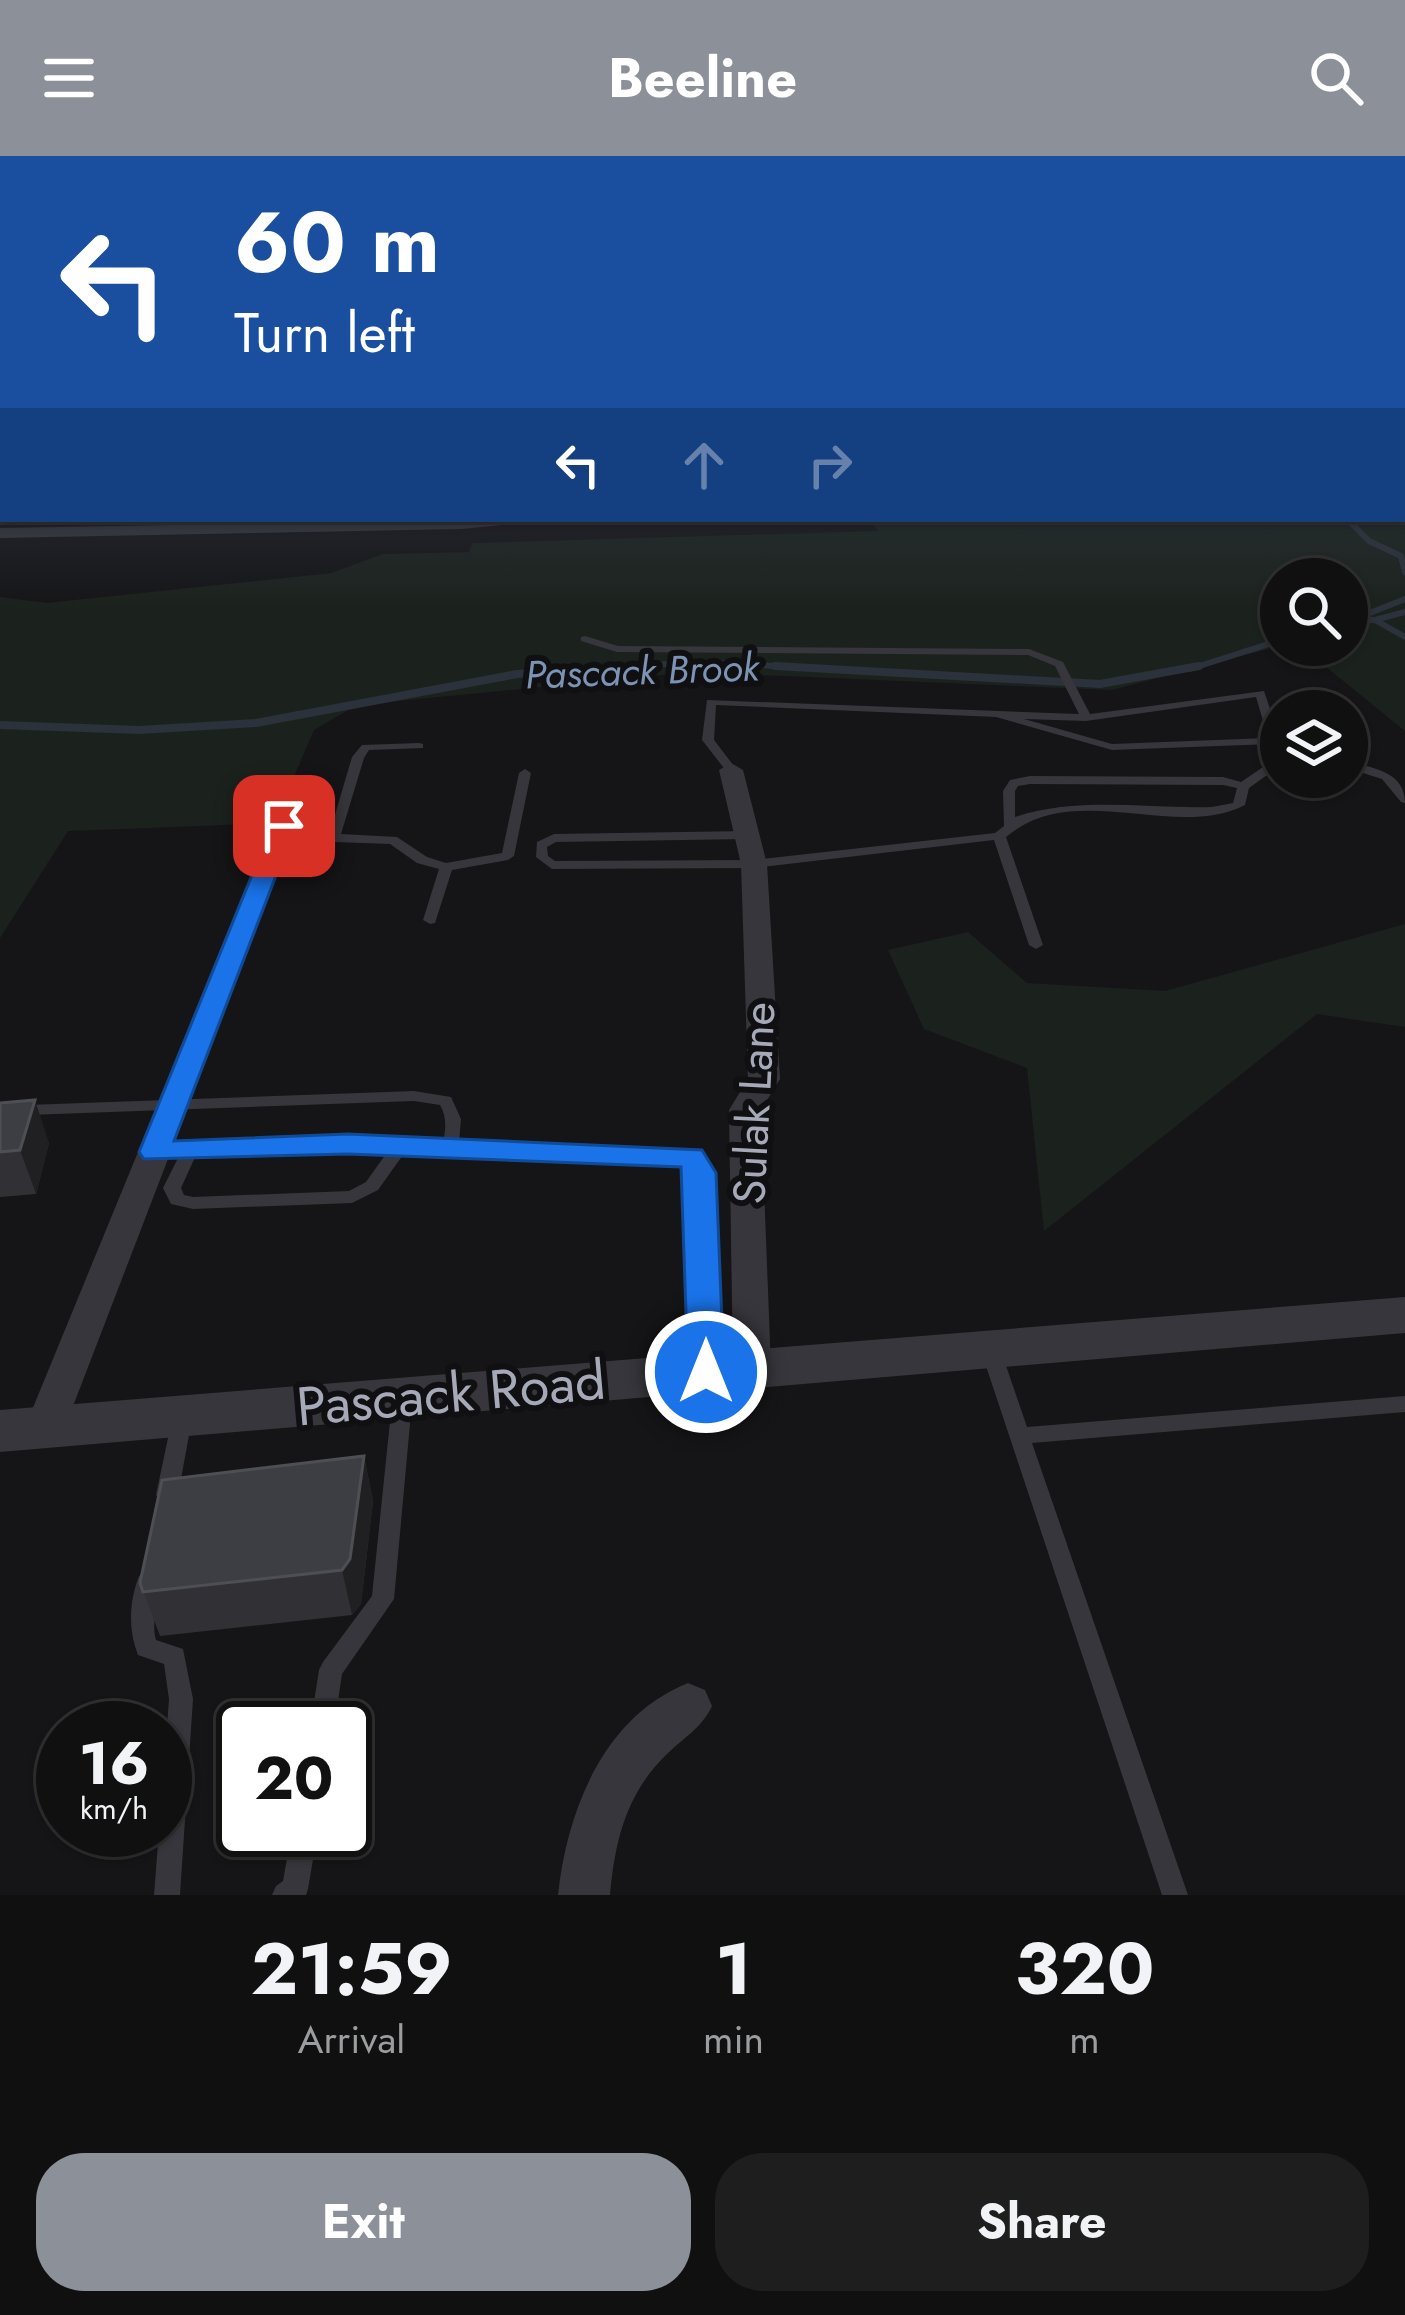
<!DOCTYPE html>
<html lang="en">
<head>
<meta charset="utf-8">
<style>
  :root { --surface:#101011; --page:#1e1e1f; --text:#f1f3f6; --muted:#9c9d9f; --line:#303031; --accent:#8c9099 }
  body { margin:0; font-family:Jost,sans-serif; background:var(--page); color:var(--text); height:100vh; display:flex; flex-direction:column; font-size:45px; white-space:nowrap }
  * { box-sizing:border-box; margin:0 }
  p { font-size:39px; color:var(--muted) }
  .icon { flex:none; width:66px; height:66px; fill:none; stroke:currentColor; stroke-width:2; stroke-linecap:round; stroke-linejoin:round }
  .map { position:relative; height:1739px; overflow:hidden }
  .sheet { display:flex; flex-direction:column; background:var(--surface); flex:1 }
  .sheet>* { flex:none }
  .guide { position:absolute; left:0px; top:0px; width:1407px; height:366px; box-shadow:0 3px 9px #0004,0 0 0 3px var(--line); background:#1a4fa0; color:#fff; overflow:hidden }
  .controls { position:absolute; left:1260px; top:402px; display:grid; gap:24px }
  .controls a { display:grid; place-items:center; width:108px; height:108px; border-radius:50%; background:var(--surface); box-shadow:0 3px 9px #0004,0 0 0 3px var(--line); font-size:60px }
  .speed { position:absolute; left:36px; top:1545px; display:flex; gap:24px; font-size:60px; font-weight:700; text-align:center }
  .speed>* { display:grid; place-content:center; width:156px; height:156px; border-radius:50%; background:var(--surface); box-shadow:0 3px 9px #0004,0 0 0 3px var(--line); line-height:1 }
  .speed small { font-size:30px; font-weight:400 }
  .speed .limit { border:6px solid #111; border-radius:18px; background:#fff; color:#111 }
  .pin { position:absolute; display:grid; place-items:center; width:102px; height:102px; color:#fff; margin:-51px; border-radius:24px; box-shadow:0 6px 18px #0006 }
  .me { position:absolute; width:132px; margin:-66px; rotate:0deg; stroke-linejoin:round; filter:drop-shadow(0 0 9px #0008) }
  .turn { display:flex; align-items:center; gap:42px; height:252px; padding:0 36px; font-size:54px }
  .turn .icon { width:156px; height:156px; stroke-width:2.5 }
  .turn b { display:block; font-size:84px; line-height:102px }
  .lanes { display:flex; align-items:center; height:114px; padding:0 36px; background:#0003; justify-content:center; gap:60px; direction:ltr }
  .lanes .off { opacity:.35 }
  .eta { display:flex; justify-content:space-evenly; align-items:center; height:204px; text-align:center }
  .eta b { font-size:72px; font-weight:700; line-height:84px }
  .action { display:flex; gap:24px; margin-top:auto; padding:24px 36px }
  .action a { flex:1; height:138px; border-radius:48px; background:var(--accent); color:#fff; font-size:48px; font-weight:700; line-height:138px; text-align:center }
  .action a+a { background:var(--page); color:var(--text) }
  header { display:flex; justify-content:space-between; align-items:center; height:156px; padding:0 36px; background:var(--accent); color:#fff; font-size:54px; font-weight:700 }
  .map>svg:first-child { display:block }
  .green { fill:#1b221d }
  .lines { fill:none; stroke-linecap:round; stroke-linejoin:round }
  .stream-far1 { stroke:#2b323b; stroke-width:6 }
  .stream { stroke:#2b323b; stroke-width:8 }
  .service { fill:#36363c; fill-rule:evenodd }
  .minor { fill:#36363c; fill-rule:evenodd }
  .tertiary { fill:#36363c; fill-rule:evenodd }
  .wall { fill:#313135 }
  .shaded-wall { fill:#202023 }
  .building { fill:#3d3e43; stroke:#4e4f55; stroke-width:3 }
  .route { fill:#1a73e8; stroke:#114b97; stroke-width:3 }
  .labels { text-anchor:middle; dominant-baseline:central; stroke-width:12; stroke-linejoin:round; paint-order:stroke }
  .far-water-label { font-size:39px; font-style:italic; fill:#7c93b4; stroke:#101012 }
  .street-label { font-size:45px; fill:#a6a9b7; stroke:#101012 }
  .near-street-label { font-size:54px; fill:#a6a9b7; stroke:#101012 }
</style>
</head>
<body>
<header><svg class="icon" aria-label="menu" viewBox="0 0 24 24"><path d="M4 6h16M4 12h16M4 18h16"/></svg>Beeline<svg class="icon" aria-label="search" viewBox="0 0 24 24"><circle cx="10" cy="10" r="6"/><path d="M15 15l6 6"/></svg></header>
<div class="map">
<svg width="1405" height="1739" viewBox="0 0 1405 1739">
  <rect width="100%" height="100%" fill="#151517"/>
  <g class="green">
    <polygon points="1405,287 1405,575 1299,489 1347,489 1347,423 1281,423 1283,489 1112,534 692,516 357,549 314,574 274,667 68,675 0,782 0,441 47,447 331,417 383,398 469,396 472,387 878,375 868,363 1404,363"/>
    <polygon points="1405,768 1405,871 1317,858 1044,1075 1027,912 924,873 888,794 968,776 1027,827 1165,835"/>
  </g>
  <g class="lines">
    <g class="stream-far1">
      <polyline points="1347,363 1369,385 1401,400 1405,416"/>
      <polyline points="1364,464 1375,464 1405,481"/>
      <polyline points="1375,464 1405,456"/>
      <polyline points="1347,466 1405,443"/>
      <polyline points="593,513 701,506 829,513"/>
      <polyline points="1190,513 1281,484"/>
    </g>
    <g class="stream">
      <polyline points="775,510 1100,528 1199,510"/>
      <polyline points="0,569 139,574 256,567 517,518 639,510"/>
    </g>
    <g class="service">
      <polygon points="0,212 3,212 3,214 0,215"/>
      <rect x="1404" y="269" width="1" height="4"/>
      <rect x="0" y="331" width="3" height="6"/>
      <rect x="0" y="348" width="3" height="6"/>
      <polygon points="223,363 231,363 223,375 217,375 216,373"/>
      <path d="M 585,480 L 618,490 L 1029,493 L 1063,506 L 1090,558 L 1264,535 L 1281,585 L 1275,588 L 1112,594 L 996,561 L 716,549 L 714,584 L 737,614 L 731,618 L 727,616 L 702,584 L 707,544 L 1079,558 L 1055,510 L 1028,499 L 617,496 L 581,485 L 581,481 ZM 1256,541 L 1268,582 L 1112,588 L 1024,563 L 1086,565 Z"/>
      <polygon points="419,587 423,588 423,592 369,594 364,602 341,678 397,681 427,701 446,707 502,697 519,617 525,613 531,617 514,700 508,704 452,714 435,767 430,768 423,764 439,713 417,707 390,688 334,686 269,697 269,691 329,679 352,601 362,589"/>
      <path d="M 1347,605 C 1372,612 1405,615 1405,647 L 1401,646 L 1382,623 L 1347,612 Z"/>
      <path d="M 1281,606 L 1281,612 L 1274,614 L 1249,632 L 1245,649 C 1175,685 1074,623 1006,681 L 1043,789 L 1036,793 L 1029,789 L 994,684 L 754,712 L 552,713 L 536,701 L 537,686 L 554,678 L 747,675 L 753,679 L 747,683 L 556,686 L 547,691 L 548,700 L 555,705 L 754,704 L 995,677 L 1004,670 L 1003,635 L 1010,624 L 1030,620 L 1223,621 L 1241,626 L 1266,609 ZM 1030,628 L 1223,629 L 1237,632 L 1233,647 L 1212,651 C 1146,653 1079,640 1015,661 L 1015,635 L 1018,630 Z"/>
      <path d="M 414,935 L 451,941 L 461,963 L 459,987 L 697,997 L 709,1017 L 716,1213 L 713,1218 L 706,1221 L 699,1218 L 696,1213 L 693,1017 L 686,1006 L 455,998 L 449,1000 L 405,996 L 378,1034 L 352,1047 L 193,1053 L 171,1048 L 163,1032 L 184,990 L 348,983 L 443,986 C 446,973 447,961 440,949 L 414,945 L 0,960 L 0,950 ZM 348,993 L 388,995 L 366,1026 L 349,1035 L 193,1041 L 184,1039 L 181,1032 L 196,999 Z"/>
      <polygon points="991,1188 998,1190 1001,1195 1027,1271 1405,1240 1405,1256 1032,1287 1188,1739 1162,1739 981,1195 984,1190"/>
      <polygon points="402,1238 409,1240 412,1246 394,1443 342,1518 334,1572 310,1572 319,1514 323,1506 372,1440 392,1246 395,1240"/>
      <polygon points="182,1255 189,1257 192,1263 178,1339 174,1345 167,1348 160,1345 156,1339 172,1263 175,1257"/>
      <path d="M 147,1417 L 155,1420 C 162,1440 150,1463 156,1484 L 183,1493 L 193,1543 L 180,1739 L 154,1739 L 159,1674 L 165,1674 L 165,1597 L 169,1543 L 164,1508 L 138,1499 C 128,1474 129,1446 139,1420 Z"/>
      <polygon points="292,1674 318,1674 308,1733 306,1739 272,1739 276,1730 283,1725"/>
    </g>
    <g class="minor">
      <polygon points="521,363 513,368 461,373 0,382 0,372"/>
      <polygon points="731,607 743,614 767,708 780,923 761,954 771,1212 766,1223 752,1227 738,1223 733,1212 729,954 748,923 741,708 719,614"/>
      <polygon points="284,663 296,670 65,1271 59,1283 45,1287 31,1283 25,1271 272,670"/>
      <path d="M 688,1527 L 705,1534 L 712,1550 C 702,1572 683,1582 666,1599 C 626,1638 615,1685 610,1739 L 558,1739 C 567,1655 603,1561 688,1527 Z"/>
    </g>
    <g class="tertiary">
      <rect x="1404" y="254" width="1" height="12"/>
      <rect x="0" y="280" width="3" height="12"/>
      <polygon points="1405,1141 1405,1177 0,1296 0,1254"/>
    </g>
  </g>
  <g class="wall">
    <polygon points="0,947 49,987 36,1038 0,1041"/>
    <polygon points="364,1300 373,1345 361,1448 352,1459 160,1480 140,1427"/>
  </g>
  <g class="shaded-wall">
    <polygon points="35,944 49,987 36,1038 20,994"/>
    <polygon points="364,1300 373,1345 361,1448 352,1459 342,1414"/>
  </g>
  <g class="building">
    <polygon points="3,225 3,263 2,263 0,259 0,226"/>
    <polygon points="35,944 20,994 0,996 0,947"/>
    <polygon points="364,1300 350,1403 342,1414 143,1436 140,1427 162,1324"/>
  </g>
  <linearGradient id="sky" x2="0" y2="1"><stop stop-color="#0c0c0d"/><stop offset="0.46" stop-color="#353b47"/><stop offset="1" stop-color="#353b47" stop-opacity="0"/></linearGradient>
  <rect width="1405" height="456" fill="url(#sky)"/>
  <polygon class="route" points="284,663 295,670 174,985 348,978 702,994 716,1017 724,1216 718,1226 706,1230 693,1226 688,1216 681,1011 348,998 144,1003 139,996 272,670"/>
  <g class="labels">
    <g class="far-water-label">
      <text transform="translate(642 515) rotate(-2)">Pascack Brook</text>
    </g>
    <g class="street-label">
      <text transform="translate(754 947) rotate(-87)">Sulak Lane</text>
    </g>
    <g class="near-street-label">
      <text transform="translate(451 1237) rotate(-5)">Pascack Road</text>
    </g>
  </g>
</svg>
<div class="controls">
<a><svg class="icon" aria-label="search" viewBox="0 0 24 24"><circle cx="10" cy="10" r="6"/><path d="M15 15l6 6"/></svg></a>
<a><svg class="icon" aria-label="layers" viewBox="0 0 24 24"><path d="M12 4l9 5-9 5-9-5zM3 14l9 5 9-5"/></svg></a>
</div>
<div class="speed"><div>16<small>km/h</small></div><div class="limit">20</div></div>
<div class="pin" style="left:284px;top:670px;background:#d93025"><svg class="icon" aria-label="arrive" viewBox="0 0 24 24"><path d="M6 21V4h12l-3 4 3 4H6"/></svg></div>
<svg class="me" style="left:706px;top:1216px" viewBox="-20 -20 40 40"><circle r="17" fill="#1a73e8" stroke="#fff" stroke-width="3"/><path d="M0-11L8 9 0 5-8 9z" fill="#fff"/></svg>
<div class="guide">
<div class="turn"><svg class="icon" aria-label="left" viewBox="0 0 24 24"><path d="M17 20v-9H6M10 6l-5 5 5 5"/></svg><div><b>60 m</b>Turn left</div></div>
<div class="lanes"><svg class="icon" aria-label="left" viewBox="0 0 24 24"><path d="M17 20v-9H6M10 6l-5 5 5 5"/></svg><svg class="icon off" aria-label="ahead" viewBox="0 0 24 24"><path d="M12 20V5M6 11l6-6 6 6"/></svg><svg class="icon off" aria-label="right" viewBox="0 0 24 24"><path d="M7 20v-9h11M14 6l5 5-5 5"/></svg></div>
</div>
</div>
<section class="sheet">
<div class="eta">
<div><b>21:59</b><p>Arrival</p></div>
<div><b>1</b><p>min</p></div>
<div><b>320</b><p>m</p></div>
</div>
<div class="action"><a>Exit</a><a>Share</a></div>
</section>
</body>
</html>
